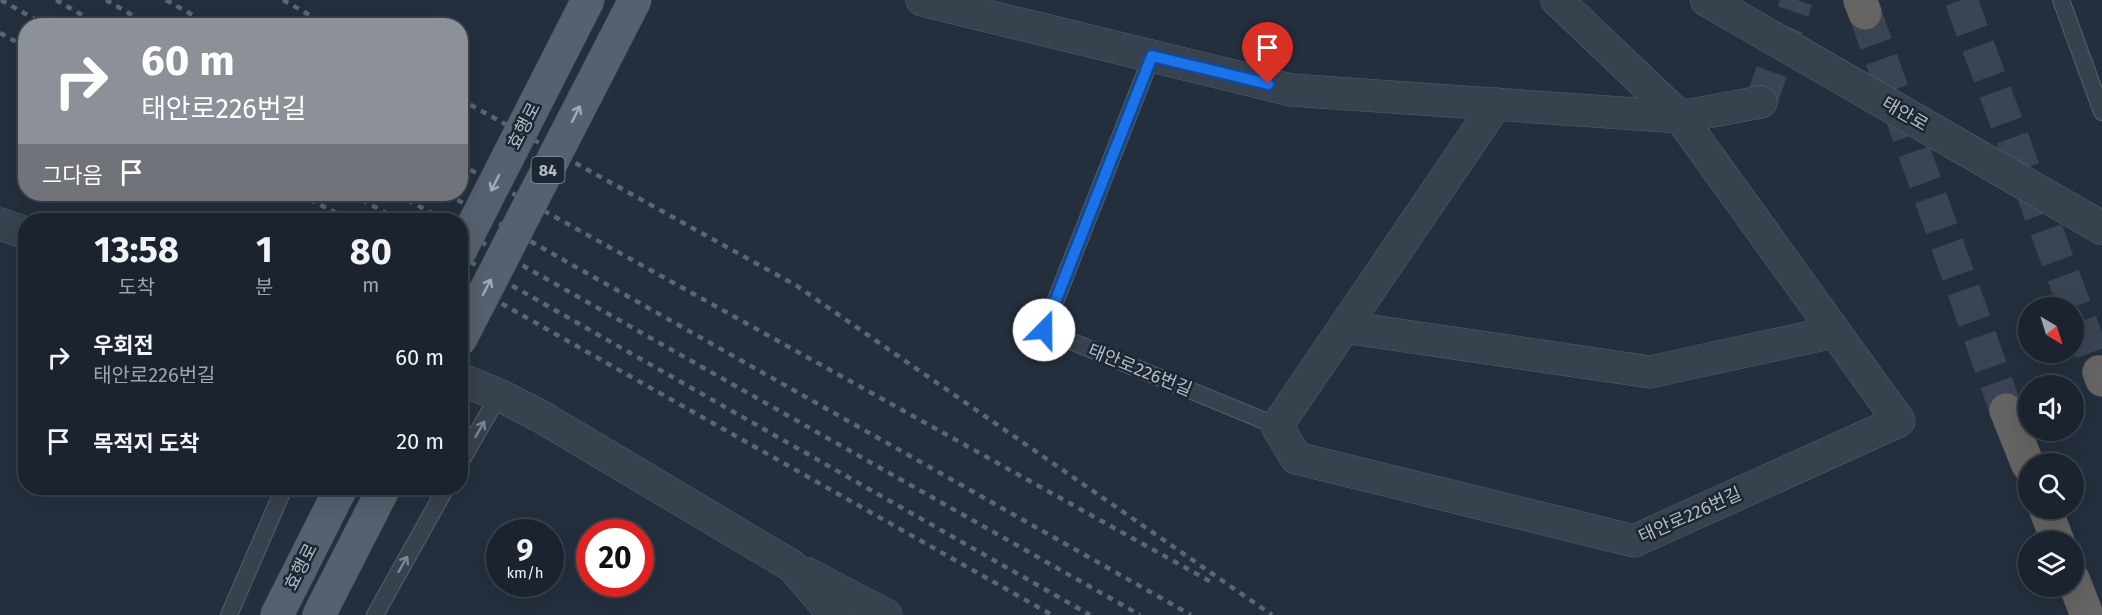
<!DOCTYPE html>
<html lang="ko">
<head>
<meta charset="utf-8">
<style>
  :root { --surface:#1b232e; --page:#242b36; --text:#f1f3f6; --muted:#a0a4aa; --line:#39404a }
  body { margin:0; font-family:"Fira Sans","Noto Sans KR",sans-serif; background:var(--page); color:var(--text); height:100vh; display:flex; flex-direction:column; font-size:22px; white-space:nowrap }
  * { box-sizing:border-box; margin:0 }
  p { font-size:20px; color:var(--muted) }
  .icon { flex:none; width:33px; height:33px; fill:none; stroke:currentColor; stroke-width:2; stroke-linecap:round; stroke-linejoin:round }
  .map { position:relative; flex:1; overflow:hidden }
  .details { position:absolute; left:18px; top:213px; width:450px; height:282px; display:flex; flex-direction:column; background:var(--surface); border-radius:24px; box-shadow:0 6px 24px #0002,0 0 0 2px var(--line) }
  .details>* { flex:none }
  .top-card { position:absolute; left:18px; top:18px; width:450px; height:183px; border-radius:24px; box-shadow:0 6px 24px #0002,0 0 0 2px var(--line); background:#8c9099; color:#fff; overflow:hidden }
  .needle { width:39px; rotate:142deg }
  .tools { position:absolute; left:2018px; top:297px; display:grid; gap:12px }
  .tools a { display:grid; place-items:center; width:66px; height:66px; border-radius:50%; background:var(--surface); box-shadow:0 6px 24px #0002,0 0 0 2px var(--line); font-size:30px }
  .speed { position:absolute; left:486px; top:519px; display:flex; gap:12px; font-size:30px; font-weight:700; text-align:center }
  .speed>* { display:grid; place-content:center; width:78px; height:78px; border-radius:50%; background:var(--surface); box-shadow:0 6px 24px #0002,0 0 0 2px var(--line); line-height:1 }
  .speed small { font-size:15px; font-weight:400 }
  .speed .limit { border:9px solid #d22; background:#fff; color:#111 }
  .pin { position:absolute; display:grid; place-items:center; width:51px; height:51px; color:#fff; margin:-62px -26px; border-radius:50% 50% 50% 0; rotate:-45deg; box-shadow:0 0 6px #0007 }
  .pin .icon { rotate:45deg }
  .me { position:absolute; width:66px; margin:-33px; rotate:22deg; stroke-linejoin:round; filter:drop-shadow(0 0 4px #0008) }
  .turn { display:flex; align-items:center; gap:21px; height:126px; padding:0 24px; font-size:27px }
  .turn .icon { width:78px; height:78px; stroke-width:2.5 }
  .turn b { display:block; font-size:42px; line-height:51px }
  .then { display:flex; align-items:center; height:57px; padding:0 24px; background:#0003; gap:12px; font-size:22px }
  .eta { display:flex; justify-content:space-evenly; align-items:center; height:102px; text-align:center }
  .eta b { font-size:36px; font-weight:700; line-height:42px }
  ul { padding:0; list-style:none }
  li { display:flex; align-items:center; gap:18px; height:84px; padding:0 24px }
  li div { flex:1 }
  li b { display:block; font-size:22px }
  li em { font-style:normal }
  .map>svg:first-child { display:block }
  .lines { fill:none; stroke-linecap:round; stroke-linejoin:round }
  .minor-tunnel { stroke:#3a4453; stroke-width:32; stroke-dasharray:32 16; stroke-linecap:butt }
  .trunk-tunnel { stroke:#3a4453; stroke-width:33; stroke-dasharray:33 16; stroke-linecap:butt }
  .service-casing { stroke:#565f6c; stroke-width:18 }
  .minor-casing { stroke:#565f6c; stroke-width:33 }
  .tertiary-casing { stroke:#565f6c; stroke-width:34 }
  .primary-casing { stroke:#414a57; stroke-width:34 }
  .trunk-casing { stroke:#434c59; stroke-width:34 }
  .service { stroke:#38414e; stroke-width:16 }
  .minor { stroke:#38414e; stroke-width:32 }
  .tertiary { stroke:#38414e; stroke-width:33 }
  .primary { stroke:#56606e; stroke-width:33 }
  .trunk { stroke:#656462; stroke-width:33 }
  .rail { stroke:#5a6575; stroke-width:4.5; stroke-dasharray:6 6; stroke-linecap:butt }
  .primary-bridge-casing { stroke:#414a57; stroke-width:34; stroke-linecap:butt }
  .primary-bridge { stroke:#56606e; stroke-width:33 }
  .oneway { stroke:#a1aab7 }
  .oneway2 { stroke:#7c8592 }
  .route-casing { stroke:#114b97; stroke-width:15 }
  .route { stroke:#1a73e8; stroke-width:10 }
  .labels { text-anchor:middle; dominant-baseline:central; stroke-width:5; stroke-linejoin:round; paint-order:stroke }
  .shield { fill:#1d2633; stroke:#878f9c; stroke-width:1.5 }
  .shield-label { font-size:16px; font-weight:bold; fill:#b4bcc9 }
  .street-label { font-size:18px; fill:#b4bcc9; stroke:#1d2633 }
</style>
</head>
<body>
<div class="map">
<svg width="2102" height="615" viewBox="0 0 2102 615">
  <rect width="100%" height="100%" fill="#242f3e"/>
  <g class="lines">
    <polyline class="minor-tunnel" points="1761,102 1797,0"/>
    <g class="trunk-tunnel">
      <polyline points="1961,0 2099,372"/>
      <polyline points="1865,13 2006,410"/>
    </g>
    <g class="service-casing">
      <g id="service">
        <polyline points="2061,0 2102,112"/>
        <polyline points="1152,56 1044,330 1277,426"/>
        <polyline points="460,463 499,395"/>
        <polyline points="229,615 284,488"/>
        <polyline points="375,615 446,488"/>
      </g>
    </g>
    <g class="minor-casing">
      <g id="minor">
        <polyline points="922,0 1291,90 1680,117 1557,0"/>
        <polyline points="1496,104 1277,426 1296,458 1634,541 1899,421 1680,117 1761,102"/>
        <polyline points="0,224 26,233"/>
        <polyline points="1344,327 1650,372 1834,332"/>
        <polyline points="460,379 499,395 540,416 792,566 834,615"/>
        <polyline points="808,574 886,615"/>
      </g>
    </g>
    <g class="tertiary-casing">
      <polyline id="tertiary" points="1707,0 2102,228"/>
    </g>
    <g class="primary-casing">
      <g id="primary">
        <polyline points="277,615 341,488"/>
        <polyline points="319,615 384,488"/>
      </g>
    </g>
    <g class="trunk-casing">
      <g id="trunk">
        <polyline points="1860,0 1865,13"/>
        <polyline points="2099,372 2102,380"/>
        <polyline points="2006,410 2028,465"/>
        <polyline points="2045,508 2058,542"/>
        <polyline points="2073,579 2087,615"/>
      </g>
    </g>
    <use href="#service" class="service"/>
    <use href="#minor" class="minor"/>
    <use href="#tertiary" class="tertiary"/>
    <use href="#primary" class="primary"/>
    <use href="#trunk" class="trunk"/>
    <g class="rail">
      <polyline points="1,0 47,26"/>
      <polyline points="56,0 101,26"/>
      <polyline points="106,0 151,26"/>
      <polyline points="166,0 212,26"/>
      <polyline points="283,0 329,26"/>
      <polyline points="0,33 26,47"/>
      <polyline points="460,99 797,286 1272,615"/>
      <polyline points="460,164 1213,583"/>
      <polyline points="299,194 350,220"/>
      <polyline points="351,194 399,220"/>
      <polyline points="397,194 444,220"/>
      <polyline points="447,194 1191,615"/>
      <polyline points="460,230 1140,615"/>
      <polyline points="460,256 1090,615"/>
      <polyline points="460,280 1052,615"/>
    </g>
    <g class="primary-bridge-casing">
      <g id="primary-bridge">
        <polyline points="460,251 588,0"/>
        <polyline points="460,340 635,0"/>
      </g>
    </g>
    <use href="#primary-bridge" class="primary-bridge"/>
  </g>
  <defs><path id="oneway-shaft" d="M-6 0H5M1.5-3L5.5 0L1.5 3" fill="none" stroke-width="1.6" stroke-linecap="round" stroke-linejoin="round" transform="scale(1.5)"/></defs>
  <g class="oneway">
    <use href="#oneway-shaft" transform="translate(576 114) rotate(-63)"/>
    <use href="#oneway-shaft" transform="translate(495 183) rotate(117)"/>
    <use href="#oneway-shaft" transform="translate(487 287) rotate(-63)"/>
  </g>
  <g class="oneway2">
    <use href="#oneway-shaft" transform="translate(480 429) rotate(-60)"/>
    <use href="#oneway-shaft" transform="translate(403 564) rotate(-60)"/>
  </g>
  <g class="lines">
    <g class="route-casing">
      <polyline id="route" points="1044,330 1152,56 1268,84"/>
    </g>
    <use href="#route" class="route"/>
  </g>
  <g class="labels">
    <rect class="shield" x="531.5" y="157" width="33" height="26" rx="4.5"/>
    <g class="shield-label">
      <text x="548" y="170">84</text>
    </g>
    <g class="street-label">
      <text transform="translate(1905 114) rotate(30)">태안로</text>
      <text transform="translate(524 126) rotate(-63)">효행로</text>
      <text transform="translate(1140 370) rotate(22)">태안로226번길</text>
      <text transform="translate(1690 515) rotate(-24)">태안로226번길</text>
      <text transform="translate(301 567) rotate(-63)">효행로</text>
    </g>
  </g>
</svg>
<div class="tools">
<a><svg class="needle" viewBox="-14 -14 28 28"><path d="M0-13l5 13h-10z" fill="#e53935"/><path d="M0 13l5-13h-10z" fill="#a0a4aa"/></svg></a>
<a><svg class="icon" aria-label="sound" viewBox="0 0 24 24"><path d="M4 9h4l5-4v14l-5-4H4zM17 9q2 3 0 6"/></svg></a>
<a><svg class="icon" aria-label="search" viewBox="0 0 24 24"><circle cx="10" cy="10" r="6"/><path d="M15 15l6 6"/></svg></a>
<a><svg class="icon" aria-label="layers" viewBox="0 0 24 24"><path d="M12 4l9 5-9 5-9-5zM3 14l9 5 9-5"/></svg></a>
</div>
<div class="speed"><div>9<small>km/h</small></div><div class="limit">20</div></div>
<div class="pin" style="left:1268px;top:84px;background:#d93025"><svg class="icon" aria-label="arrive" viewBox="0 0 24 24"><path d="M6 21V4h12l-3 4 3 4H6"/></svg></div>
<svg class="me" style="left:1044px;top:330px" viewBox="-20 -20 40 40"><circle r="19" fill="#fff"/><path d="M0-13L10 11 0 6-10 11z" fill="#1a73e8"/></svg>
<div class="top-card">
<div class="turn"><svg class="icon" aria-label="right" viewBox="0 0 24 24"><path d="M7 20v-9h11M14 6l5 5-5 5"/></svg><div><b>60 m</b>태안로226번길</div></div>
<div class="then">그다음<svg class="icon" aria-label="arrive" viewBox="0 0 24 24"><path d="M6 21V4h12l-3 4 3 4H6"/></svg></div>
</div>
<section class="details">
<div class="eta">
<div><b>13:58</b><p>도착</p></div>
<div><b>1</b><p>분</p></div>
<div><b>80</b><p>m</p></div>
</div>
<ul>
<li><svg class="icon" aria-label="right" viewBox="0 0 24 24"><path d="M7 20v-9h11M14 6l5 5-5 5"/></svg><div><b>우회전</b><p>태안로226번길</p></div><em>60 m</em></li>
<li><svg class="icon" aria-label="arrive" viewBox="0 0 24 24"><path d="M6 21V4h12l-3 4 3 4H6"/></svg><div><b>목적지 도착</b></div><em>20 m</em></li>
</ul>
</section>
</div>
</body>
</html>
